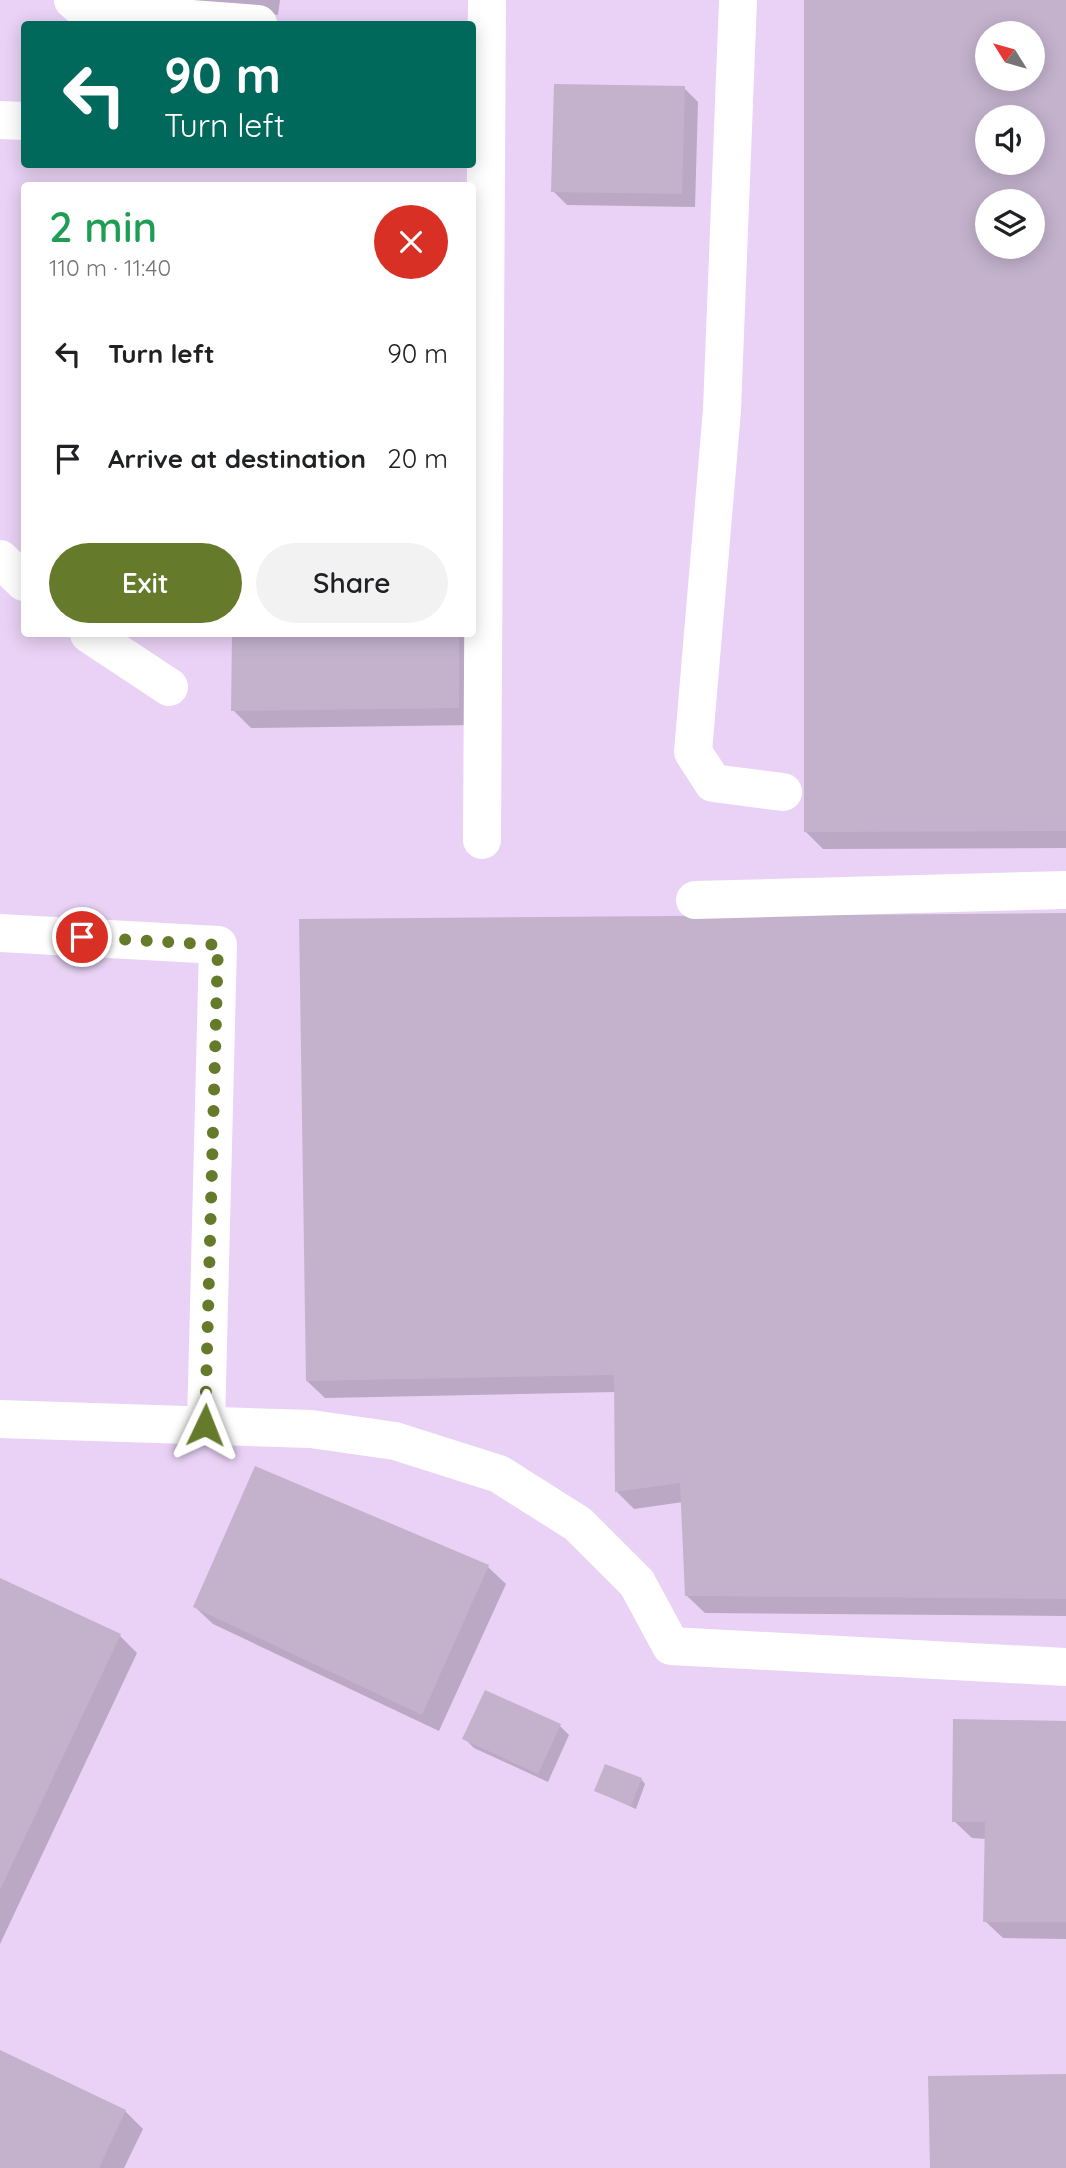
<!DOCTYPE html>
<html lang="en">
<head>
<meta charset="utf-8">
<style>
  :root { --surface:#fff; --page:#f2f2f2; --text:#202124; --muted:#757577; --accent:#667a2b }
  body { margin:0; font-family:Quicksand,sans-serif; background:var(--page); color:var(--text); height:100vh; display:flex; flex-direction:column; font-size:26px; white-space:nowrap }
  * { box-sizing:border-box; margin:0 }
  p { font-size:23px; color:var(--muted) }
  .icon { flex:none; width:38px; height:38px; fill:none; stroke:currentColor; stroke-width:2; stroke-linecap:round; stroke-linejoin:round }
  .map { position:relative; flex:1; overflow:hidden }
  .panel { position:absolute; left:21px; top:182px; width:455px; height:455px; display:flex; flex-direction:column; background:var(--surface); border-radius:7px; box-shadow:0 4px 18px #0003 }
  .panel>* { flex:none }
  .hud { position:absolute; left:21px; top:21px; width:455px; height:147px; border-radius:7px; box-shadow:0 4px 18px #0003; background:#00695c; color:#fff; overflow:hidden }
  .needle { width:46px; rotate:307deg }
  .tools { position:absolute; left:975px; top:21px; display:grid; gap:14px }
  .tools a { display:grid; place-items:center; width:70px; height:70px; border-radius:50%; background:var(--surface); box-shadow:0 4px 18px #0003; font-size:35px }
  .pin { position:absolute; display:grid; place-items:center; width:60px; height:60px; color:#fff; margin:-30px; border:4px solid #fff; border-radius:50%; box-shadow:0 2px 7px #0007 }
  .me { position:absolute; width:77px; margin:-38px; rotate:2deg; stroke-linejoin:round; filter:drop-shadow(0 0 5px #0008) }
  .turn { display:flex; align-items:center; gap:24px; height:147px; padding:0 28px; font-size:32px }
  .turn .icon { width:91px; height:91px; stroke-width:2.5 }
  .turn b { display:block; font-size:49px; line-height:60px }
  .round { display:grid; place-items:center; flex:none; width:74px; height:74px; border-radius:37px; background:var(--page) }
  .head { display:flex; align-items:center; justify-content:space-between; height:119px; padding:0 28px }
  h1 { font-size:42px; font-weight:600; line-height:52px; color:#1e9e55 }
  .cta { display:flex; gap:14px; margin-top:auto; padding:14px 28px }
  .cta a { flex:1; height:80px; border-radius:42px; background:var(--accent); color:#fff; font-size:28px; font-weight:600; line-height:80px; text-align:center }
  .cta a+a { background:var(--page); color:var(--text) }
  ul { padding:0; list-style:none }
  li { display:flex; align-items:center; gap:21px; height:105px; padding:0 28px }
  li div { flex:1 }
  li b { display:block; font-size:26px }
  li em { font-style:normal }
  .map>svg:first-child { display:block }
  .built { fill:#e9d2f5; fill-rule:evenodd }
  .shadow { fill:#0003; fill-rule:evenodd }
  .building { fill:#c4b2cd; fill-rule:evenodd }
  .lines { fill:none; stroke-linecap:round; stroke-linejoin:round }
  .minor { stroke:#fff; stroke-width:38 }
  .route { stroke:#667a2b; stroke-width:12; stroke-dasharray:0 21.6 }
</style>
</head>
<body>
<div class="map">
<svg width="1066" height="2168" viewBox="0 0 1066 2168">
  <rect width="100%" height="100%" fill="#f3e0fd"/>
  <path class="built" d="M 0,0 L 1066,0 L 1066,2168 L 0,2168 ZM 24,24 L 472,24 L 472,164 L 24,164 ZM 987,33 L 1032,33 L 1032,79 L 987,79 ZM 987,117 L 1032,117 L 1032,163 L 987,163 ZM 24,186 L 472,186 L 472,634 L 24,634 ZM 987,201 L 1032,201 L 1032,247 L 987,247 Z"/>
  <g class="shadow">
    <polygon points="184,0 280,0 278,15"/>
    <path d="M 806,0 L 1066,0 L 1066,848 L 823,849 L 805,831 ZM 987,33 L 1032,33 L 1032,79 L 987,79 ZM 987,117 L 1032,117 L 1032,163 L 987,163 ZM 987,201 L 1032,201 L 1032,247 L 987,247 Z"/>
    <polygon points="684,88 698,102 695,207 567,205 553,191"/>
    <polygon points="234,634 472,634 476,725 251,728 233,710"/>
    <polygon points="1066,915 1066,1616 705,1613 687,1596 683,1502 634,1509 617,1492 616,1392 325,1398 307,1381"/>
    <polygon points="488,1567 506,1584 439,1731 213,1624 195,1607"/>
    <polygon points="0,1580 120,1636 137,1653 0,1944"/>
    <polygon points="1066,1722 1066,1939 1003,1938 985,1921 986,1839 972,1838 954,1821"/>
    <polygon points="560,1726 569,1735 548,1782 474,1748 464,1738"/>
    <polygon points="641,1779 645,1784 636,1809 596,1791"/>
    <polygon points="0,2052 125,2111 143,2129 124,2168 0,2168"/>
  </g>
  <g class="building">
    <path d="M 804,0 L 1066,0 L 1066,831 L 804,832 ZM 987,33 L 1032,33 L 1032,79 L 987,79 ZM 987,117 L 1032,117 L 1032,163 L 987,163 ZM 987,201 L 1032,201 L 1032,247 L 987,247 Z"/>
    <polygon points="554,84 685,86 682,194 551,192"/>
    <polygon points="232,634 459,634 459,708 231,711"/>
    <polygon points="1066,913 1066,1599 685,1596 680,1483 615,1492 614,1375 306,1381 299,919"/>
    <polygon points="255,1466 489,1565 422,1715 193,1607"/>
    <polygon points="0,1578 121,1634 0,1890"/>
    <polygon points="485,1690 561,1724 538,1774 462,1739"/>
    <polygon points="953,1719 1066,1721 1066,1922 983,1922 985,1822 952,1822"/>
    <polygon points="605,1764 642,1778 631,1806 594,1791"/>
    <polygon points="0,2050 126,2110 99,2168 0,2168"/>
    <polygon points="1066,2074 1066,2168 930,2168 928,2076"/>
  </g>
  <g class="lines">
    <g class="minor">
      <polyline points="73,0 86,11 258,24"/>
      <polyline points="738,0 722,410 693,752 713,783 783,792"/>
      <polyline points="0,120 24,121"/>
      <polyline points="0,559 24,582"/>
      <polyline points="89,634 169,687"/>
      <polyline points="482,840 487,0"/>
      <polyline points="695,900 1066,890"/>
      <polyline points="0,933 218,945 206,1425"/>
      <polyline points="0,1419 311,1429 395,1441 499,1474 578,1524 637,1583 671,1646 1066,1667"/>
    </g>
  </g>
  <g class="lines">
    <polyline class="route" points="82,937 218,945 205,1425"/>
  </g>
</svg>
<div class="tools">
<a><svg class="needle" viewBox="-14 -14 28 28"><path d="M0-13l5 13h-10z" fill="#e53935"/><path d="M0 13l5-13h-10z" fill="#757577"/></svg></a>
<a><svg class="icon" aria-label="sound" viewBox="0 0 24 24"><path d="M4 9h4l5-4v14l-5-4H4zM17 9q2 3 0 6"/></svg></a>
<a><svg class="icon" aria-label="layers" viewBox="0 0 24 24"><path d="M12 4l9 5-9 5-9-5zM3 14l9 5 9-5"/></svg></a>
</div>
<div class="pin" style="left:82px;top:937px;background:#d93025"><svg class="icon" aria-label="arrive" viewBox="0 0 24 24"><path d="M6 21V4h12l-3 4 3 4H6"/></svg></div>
<svg class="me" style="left:205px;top:1425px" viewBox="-20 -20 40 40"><path d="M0-17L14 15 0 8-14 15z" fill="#667a2b" stroke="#fff" stroke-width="4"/></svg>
<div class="hud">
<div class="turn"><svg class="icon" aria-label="left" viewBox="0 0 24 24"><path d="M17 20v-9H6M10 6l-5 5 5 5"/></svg><div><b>90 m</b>Turn left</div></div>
</div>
<section class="panel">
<div class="head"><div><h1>2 min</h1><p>110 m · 11:40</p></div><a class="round" style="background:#d93025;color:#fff"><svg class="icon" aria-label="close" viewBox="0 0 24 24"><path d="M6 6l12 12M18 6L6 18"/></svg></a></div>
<ul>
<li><svg class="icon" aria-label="left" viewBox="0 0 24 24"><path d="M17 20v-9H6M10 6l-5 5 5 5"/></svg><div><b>Turn left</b></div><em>90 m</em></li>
<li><svg class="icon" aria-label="arrive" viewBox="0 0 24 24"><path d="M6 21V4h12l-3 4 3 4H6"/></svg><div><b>Arrive at destination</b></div><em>20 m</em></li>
</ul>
<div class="cta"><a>Exit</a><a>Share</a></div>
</section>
</div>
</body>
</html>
